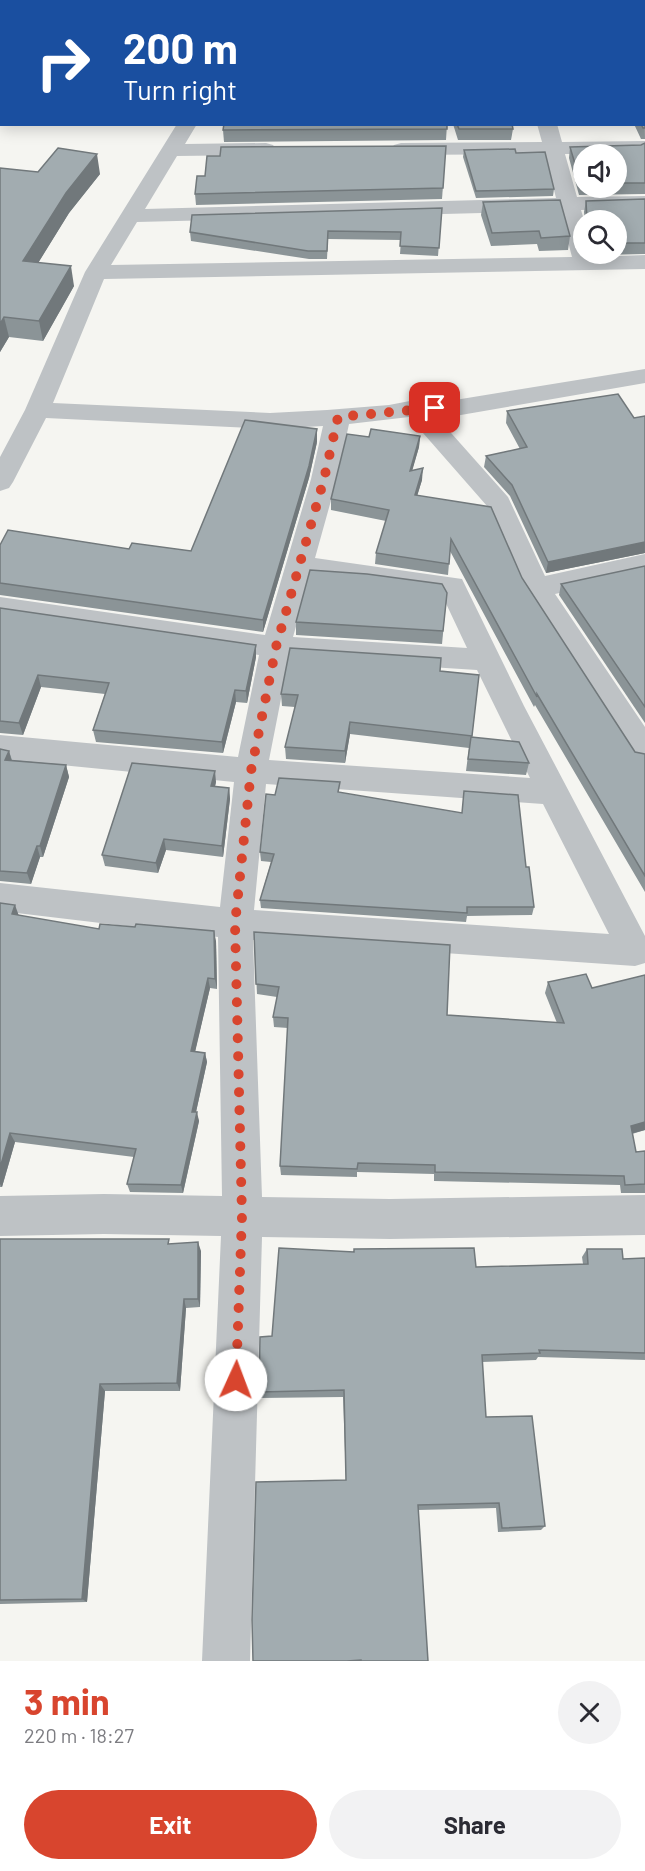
<!DOCTYPE html>
<html lang="en">
<head>
<meta charset="utf-8">
<style>
  :root { --surface:#fff; --page:#f2f2f3; --text:#2b2b33; --muted:#7c7c81; --accent:#d8452e }
  body { margin:0; font-family:Barlow,sans-serif; background:var(--page); color:var(--text); height:100vh; display:flex; flex-direction:column; font-size:22px; white-space:nowrap }
  * { box-sizing:border-box; margin:0 }
  p { font-size:20px; color:var(--muted) }
  .icon { flex:none; width:33px; height:33px; fill:none; stroke:currentColor; stroke-width:2; stroke-linecap:round; stroke-linejoin:round }
  .map { position:relative; height:1661px; overflow:hidden }
  .details { display:flex; flex-direction:column; background:var(--surface); flex:1 }
  .details>* { flex:none }
  .guide { position:absolute; left:0px; top:0px; width:645px; height:126px; box-shadow:0 3px 15px #0003; background:#1a4fa0; color:#fff; overflow:hidden }
  .tools { position:absolute; left:573px; top:144px; display:grid; gap:12px }
  .tools a { display:grid; place-items:center; width:54px; height:54px; border-radius:50%; background:var(--surface); box-shadow:0 3px 15px #0003; font-size:30px }
  .pin { position:absolute; display:grid; place-items:center; width:51px; height:51px; color:#fff; margin:-26px; border-radius:12px; box-shadow:0 3px 9px #0006 }
  .me { position:absolute; width:66px; margin:-33px; rotate:2deg; stroke-linejoin:round; filter:drop-shadow(0 0 4px #0008) }
  .turn { display:flex; align-items:center; gap:21px; height:126px; padding:0 24px; font-size:27px }
  .turn .icon { width:78px; height:78px; stroke-width:2.5 }
  .turn b { display:block; font-size:42px; line-height:51px }
  .round { display:grid; place-items:center; flex:none; width:63px; height:63px; border-radius:32px; background:var(--page) }
  .headline { display:flex; align-items:center; justify-content:space-between; height:102px; padding:0 24px }
  h1 { font-size:36px; font-weight:700; line-height:45px; color:var(--accent) }
  .primary-button { display:flex; gap:12px; margin-top:auto; padding:12px 24px }
  .primary-button a { flex:1; height:69px; border-radius:36px; background:var(--accent); color:#fff; font-size:24px; font-weight:700; line-height:69px; text-align:center }
  .primary-button a+a { background:var(--page); color:var(--text) }
  .map>svg:first-child { display:block }
  .lines { fill:none; stroke-linecap:round; stroke-linejoin:round }
  .minor { fill:#bec2c5; fill-rule:evenodd }
  .wall { fill:#8b9497; fill-rule:evenodd }
  .shaded-wall { fill:#71787b }
  .building { fill:#a2acb0; stroke:#71787b; stroke-width:1.5 }
  .route { stroke:#d8452e; stroke-width:10; stroke-dasharray:0 18 }
</style>
</head>
<body>
<div class="map">
<svg width="645" height="1661" viewBox="0 0 645 1661">
  <rect width="100%" height="100%" fill="#f5f5f1"/>
  <g class="lines">
    <g class="minor">
      <polygon points="576,0 598,0 575,2"/>
      <polygon points="0,79 2,80 2,92 0,91"/>
      <path d="M 177,124 L 197,124 L 185,144 L 266,143 L 273,145 L 276,149 L 273,153 L 266,155 L 177,156 L 145,209 L 556,198 L 545,154 L 401,155 L 394,153 L 391,149 L 394,145 L 401,143 L 542,142 L 537,124 L 557,124 L 562,142 L 645,141 L 645,153 L 565,154 L 577,197 L 645,196 L 645,208 L 581,210 L 584,220 L 584,254 L 593,254 L 594,257 L 645,255 L 645,269 L 104,279 L 53,403 L 270,413 L 327,410 L 389,405 L 415,400 L 455,400 L 645,369 L 645,383 L 455,416 L 436,416 L 508,497 L 545,576 L 645,554 L 645,574 L 555,594 L 645,727 L 645,764 L 634,761 L 522,588 L 487,506 L 409,417 L 349,424 L 337,479 L 315,558 L 462,579 L 524,706 L 645,936 L 645,963 L 635,966 L 253,940 L 262,1197 L 390,1199 L 645,1195 L 645,1235 L 390,1239 L 262,1237 L 250,1661 L 202,1661 L 221,1236 L 104,1234 L 0,1236 L 0,1196 L 104,1194 L 222,1196 L 218,937 L 0,911 L 0,883 L 220,907 L 234,782 L 0,759 L 0,735 L 238,757 L 259,655 L 0,617 L 0,597 L 265,635 L 311,479 L 323,426 L 270,429 L 46,418 L 13,482 L 9,488 L 0,491 L 0,457 L 25,410 L 85,272 ZM 560,211 L 572,257 L 111,265 L 137,222 ZM 310,577 L 442,595 L 467,648 L 293,637 ZM 289,658 L 477,670 L 530,778 L 269,760 ZM 266,784 L 543,804 L 609,934 L 254,910 Z"/>
    </g>
  </g>
  <g class="wall">
    <polygon points="644,2 645,36 644,36 645,139 641,139 634,124 644,124"/>
    <polygon points="447,124 446,140 224,142 223,130"/>
    <polygon points="453,124 512,124 513,129 511,140 458,140"/>
    <path d="M 645,143 L 645,194 L 579,195 L 569,158 L 570,147 L 641,145 ZM 584,154 L 616,154 L 616,188 L 584,188 Z"/>
    <polygon points="446,146 442,199 196,205 195,194 205,176 220,156"/>
    <polygon points="464,150 516,153 554,189 553,196 476,198 463,157"/>
    <polygon points="0,168 38,172 100,174 69,213 38,263 74,286 43,341 9,337 0,352"/>
    <polygon points="645,199 645,254 600,255 600,254 616,254 616,220 585,220 584,212 586,201"/>
    <polygon points="483,202 570,236 568,250 539,251 537,244 491,246 481,215"/>
    <polygon points="442,208 438,256 400,254 401,240 328,239 327,259 309,259 191,241 190,232"/>
    <polygon points="507,411 634,418 645,416 645,553 546,573 510,496 484,467 486,456 520,449 506,423"/>
    <polygon points="420,436 419,447 412,470 422,480 417,496 522,578 635,752 645,754 645,892 535,705 534,707 450,551 448,575 375,564 376,553 386,521 331,510 331,499 369,437"/>
    <polygon points="317,442 309,478 263,632 0,595 0,545 191,551"/>
    <polygon points="645,566 645,723 559,595 561,584"/>
    <polygon points="447,593 442,644 296,635 296,622"/>
    <polygon points="0,608 256,645 256,657 247,703 236,702 223,753 96,742 93,730 105,694 41,687 23,735 0,733"/>
    <polygon points="440,671 479,675 472,737 529,763 526,775 466,771 469,748 350,734 345,763 286,759 285,747 295,707 282,706 281,694"/>
    <polygon points="0,749 9,751 12,760 66,765 69,777 43,857 40,857 31,884 0,881"/>
    <polygon points="216,782 215,787 229,788 230,799 223,857 166,850 158,873 105,866 102,855"/>
    <polygon points="340,793 526,867 534,907 532,915 467,916 466,922 261,908 260,900 271,862 261,861 260,852 275,795"/>
    <polygon points="0,903 19,916 99,929 216,941 217,989 210,988 195,1051 205,1053 207,1062 196,1112 199,1121 183,1193 130,1192 127,1184 134,1157 15,1142 2,1187 0,1187"/>
    <polygon points="254,932 447,1015 557,1023 545,993 548,982 592,988 645,975 645,1130 632,1134 636,1152 645,1151 645,1193 621,1193 620,1185 434,1181 434,1174 357,1172 357,1177 281,1175 280,1166 288,1028 274,1027 273,1017 277,997 257,994"/>
    <polygon points="0,1239 170,1244 201,1251 200,1307 186,1308 180,1391 105,1391 87,1602 0,1604"/>
    <polygon points="587,1249 623,1259 645,1258 645,1363 645,1360 538,1357 536,1360 482,1362 486,1417 545,1526 541,1530 498,1532 496,1508 418,1510 428,1661 253,1661 346,1480 343,1397 260,1398 259,1392 272,1336 476,1267 583,1264 582,1257"/>
  </g>
  <g class="shaded-wall">
    <polygon points="97,154 100,174 69,213 27,281 23,261 66,193"/>
    <polygon points="71,266 74,286 43,341 39,321"/>
    <polygon points="4,317 9,337 0,352 0,324"/>
    <polygon points="317,429 317,442 309,478 263,632 263,620"/>
    <polygon points="420,436 419,447 409,482 410,471"/>
    <polygon points="423,468 422,480 414,506 415,495"/>
    <polygon points="645,542 645,553 546,573 548,562"/>
    <polygon points="256,645 256,657 247,703 246,691"/>
    <polygon points="38,675 41,687 23,735 19,723"/>
    <polygon points="235,690 236,702 223,753 222,742"/>
    <polygon points="350,722 350,734 345,763 345,751"/>
    <polygon points="9,751 12,762 5,760"/>
    <polygon points="66,765 69,777 43,857 40,846"/>
    <polygon points="215,771 216,782 212,797 211,786"/>
    <polygon points="229,788 230,799 223,857 222,846"/>
    <polygon points="164,839 166,850 158,873 156,863"/>
    <polygon points="37,846 40,857 31,884 27,873"/>
    <polygon points="15,905 19,916 12,914"/>
    <polygon points="214,931 216,941 217,989 215,979"/>
    <polygon points="208,978 210,988 193,1061 191,1051"/>
    <polygon points="205,1053 207,1062 194,1121 192,1112"/>
    <polygon points="197,1112 199,1121 183,1193 181,1185"/>
    <polygon points="645,1122 645,1130 626,1135 631,1126"/>
    <polygon points="10,1133 15,1142 2,1187 0,1184 0,1168"/>
    <polygon points="198,1242 201,1251 200,1307 198,1299"/>
    <polygon points="184,1299 186,1308 180,1391 177,1383"/>
    <polygon points="100,1384 105,1391 87,1602 82,1599"/>
  </g>
  <g class="building">
    <polygon points="31,0 467,0 468,2 31,2"/>
    <polygon points="623,0 645,0 645,27 644,27 645,41 645,81 644,82 645,96 645,128 643,128 641,124 644,124 644,2 588,2"/>
    <polygon points="224,124 447,124 447,129 223,130"/>
    <polygon points="457,124 512,124 513,129 459,129"/>
    <polygon points="645,143 645,183 616,183 616,154 584,154 584,183 581,184 570,147 641,145"/>
    <polygon points="446,146 443,188 195,194 197,176 205,176 207,156 220,156 221,147"/>
    <polygon points="58,148 97,154 66,193 23,261 71,266 39,321 4,317 0,324 0,168 38,172"/>
    <polygon points="515,149 516,153 545,152 554,189 476,191 464,150"/>
    <polygon points="645,199 645,243 616,243 616,220 587,220 586,201"/>
    <polygon points="560,200 570,236 541,238 539,231 492,233 483,202"/>
    <polygon points="442,208 439,248 400,246 401,232 328,231 327,251 308,251 190,232 192,215"/>
    <polygon points="618,394 634,418 645,416 645,542 548,562 512,485 486,456 527,447 507,411"/>
    <polygon points="245,420 317,429 309,466 263,620 0,583 0,545 8,530 129,549 132,543 191,551"/>
    <polygon points="371,429 420,436 410,471 423,468 415,495 491,507 522,578 635,752 645,754 645,876 537,694 537,697 451,539 449,564 376,553 389,510 331,499 347,434 369,437"/>
    <polygon points="645,566 645,707 561,584"/>
    <polygon points="310,570 367,574 442,584 447,593 443,631 296,622"/>
    <polygon points="0,608 256,645 246,691 235,690 222,742 93,730 109,683 38,675 19,723 0,721"/>
    <polygon points="290,648 441,658 440,671 479,675 472,736 350,722 345,751 285,747 298,695 281,694"/>
    <polygon points="471,737 519,742 529,763 468,759"/>
    <polygon points="0,749 9,751 5,760 66,765 40,846 37,846 27,873 0,871"/>
    <polygon points="132,763 215,771 211,786 229,788 222,846 164,839 156,863 102,855"/>
    <polygon points="279,778 340,782 338,792 462,813 464,791 518,795 526,867 529,867 534,907 467,907 467,913 260,900 274,854 260,852 266,794 275,795"/>
    <polygon points="0,903 15,905 12,914 99,929 100,924 135,927 136,924 214,931 215,979 208,978 191,1051 205,1053 192,1112 197,1112 181,1185 127,1184 136,1149 10,1133 0,1168"/>
    <polygon points="254,932 450,945 447,1015 564,1023 548,982 586,974 592,988 645,975 645,1122 631,1126 636,1152 645,1151 645,1184 625,1185 624,1176 435,1172 435,1165 358,1163 357,1169 280,1166 288,1018 273,1017 279,987 256,984"/>
    <polygon points="0,1239 169,1239 168,1244 198,1242 198,1299 184,1299 177,1383 100,1384 82,1599 0,1600"/>
    <polygon points="279,1248 354,1252 354,1249 474,1248 476,1267 588,1264 587,1249 622,1249 623,1259 645,1258 645,1353 539,1350 540,1353 482,1355 486,1417 532,1416 545,1526 502,1528 499,1503 418,1505 428,1661 361,1661 361,1660 347,1661 253,1661 252,1620 256,1482 346,1480 344,1390 259,1392 260,1337 272,1336"/>
  </g>
  <g class="lines">
    <polyline class="route" points="236,1380 242,1216 235,924 251,771 276,647 324,479 338,417 435,408"/>
  </g>
</svg>
<div class="tools">
<a><svg class="icon" aria-label="sound" viewBox="0 0 24 24"><path d="M4 9h4l5-4v14l-5-4H4zM17 9q2 3 0 6"/></svg></a>
<a><svg class="icon" aria-label="search" viewBox="0 0 24 24"><circle cx="10" cy="10" r="6"/><path d="M15 15l6 6"/></svg></a>
</div>
<div class="pin" style="left:435px;top:408px;background:#d93025"><svg class="icon" aria-label="arrive" viewBox="0 0 24 24"><path d="M6 21V4h12l-3 4 3 4H6"/></svg></div>
<svg class="me" style="left:236px;top:1380px" viewBox="-20 -20 40 40"><circle r="19" fill="#fff"/><path d="M0-13L10 11 0 6-10 11z" fill="#d8452e"/></svg>
<div class="guide">
<div class="turn"><svg class="icon" aria-label="right" viewBox="0 0 24 24"><path d="M7 20v-9h11M14 6l5 5-5 5"/></svg><div><b>200 m</b>Turn right</div></div>
</div>
</div>
<section class="details">
<div class="headline"><div><h1>3 min</h1><p>220 m · 18:27</p></div><a class="round"><svg class="icon" aria-label="close" viewBox="0 0 24 24"><path d="M6 6l12 12M18 6L6 18"/></svg></a></div>
<div class="primary-button"><a>Exit</a><a>Share</a></div>
</section>
</body>
</html>
